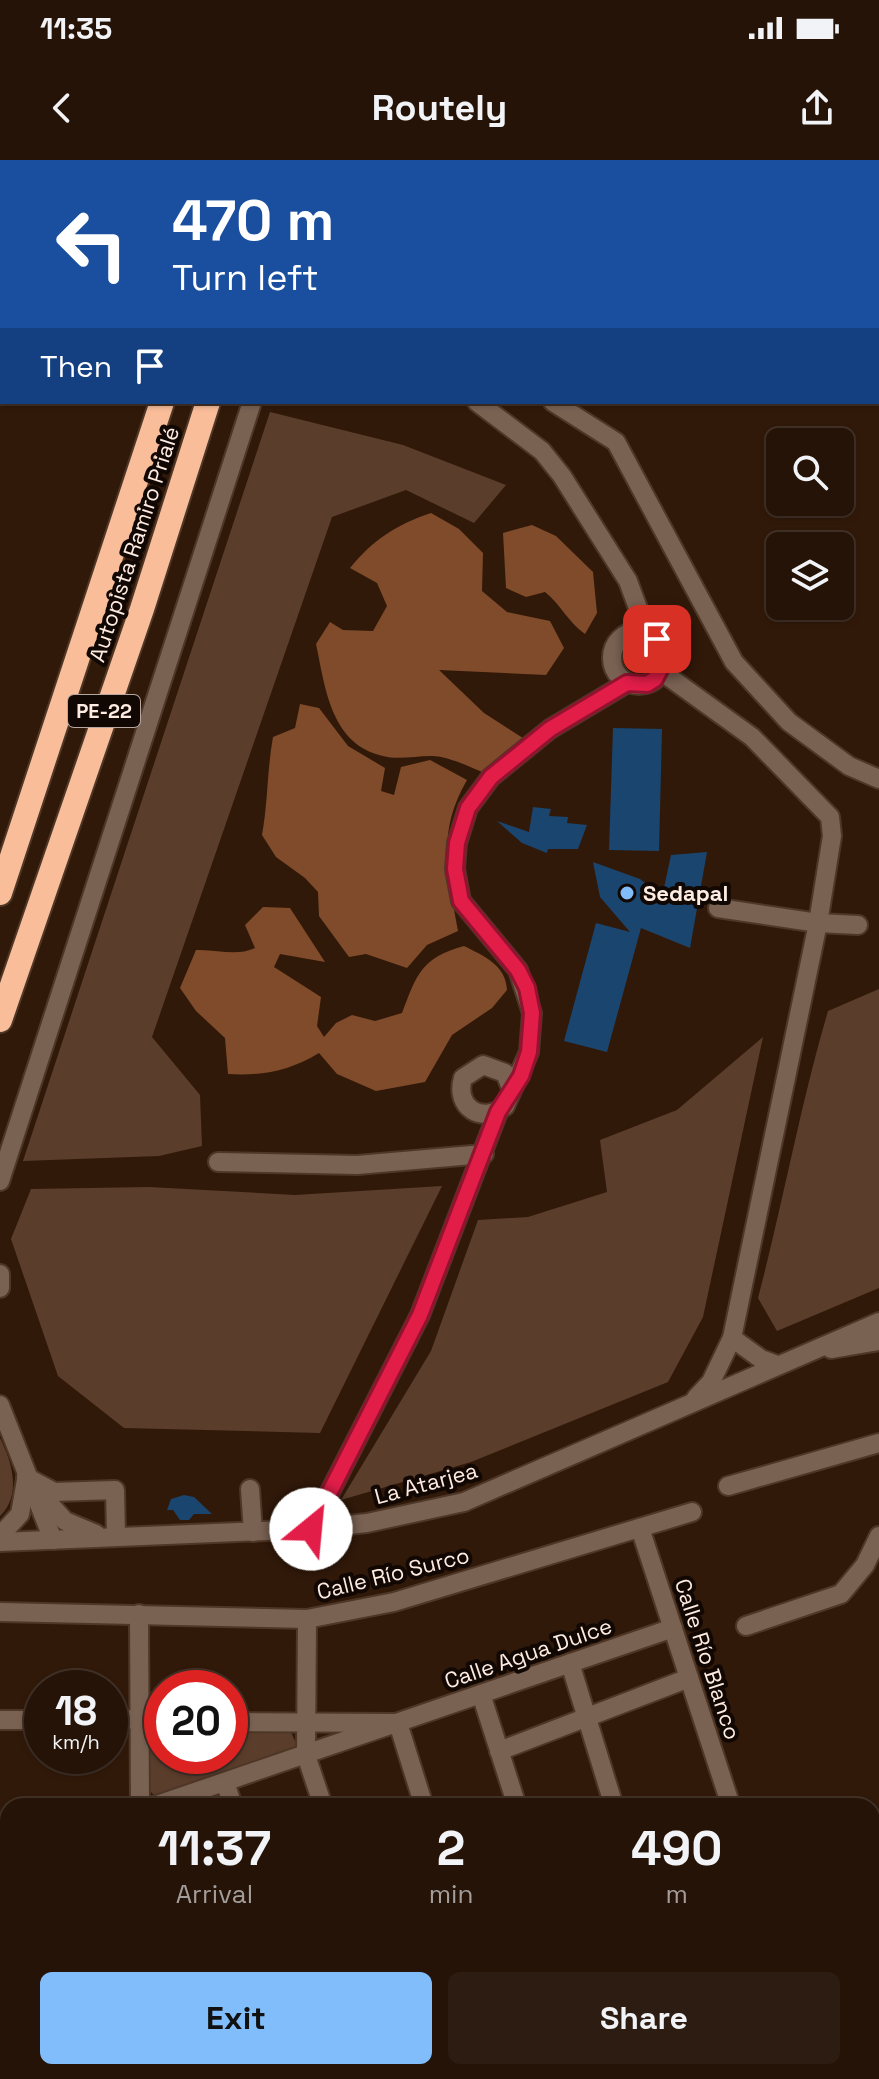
<!DOCTYPE html>
<html lang="en">
<head>
<meta charset="utf-8">
<style>
  :root { --surface:#251307; --page:#2d1c11; --text:#f1f3f6; --muted:#a39e9b; --line:#423228; --accent:#81bdfa }
  body { margin:0; font-family:"Space Grotesk",sans-serif; background:var(--page); color:var(--text); height:100vh; display:flex; flex-direction:column; font-size:30px; white-space:nowrap }
  * { box-sizing:border-box; margin:0 }
  p { font-size:26px; color:var(--muted) }
  .icon { flex:none; width:44px; height:44px; fill:none; stroke:currentColor; stroke-width:2; stroke-linecap:round; stroke-linejoin:round }
  .map { position:relative; flex:1; overflow:hidden }
  .side { position:absolute; left:0px; top:1638px; width:880px; height:282px; display:flex; flex-direction:column; background:var(--surface); border-radius:24px 24px 0 0; box-shadow:0 2px 6px #0004,0 0 0 2px var(--line) }
  .side>* { flex:none }
  .banner { position:absolute; left:0px; top:0px; width:880px; height:244px; box-shadow:0 2px 6px #0004,0 0 0 2px var(--line); background:#1a4fa0; color:#fff; overflow:hidden }
  .fabs { position:absolute; left:766px; top:268px; display:grid; gap:16px }
  .fabs a { display:grid; place-items:center; width:88px; height:88px; border-radius:12px; background:var(--surface); box-shadow:0 2px 6px #0004,0 0 0 2px var(--line); font-size:40px }
  .speed { position:absolute; left:24px; top:1510px; display:flex; gap:16px; font-size:40px; font-weight:700; text-align:center }
  .speed>* { display:grid; place-content:center; width:104px; height:104px; border-radius:50%; background:var(--surface); box-shadow:0 2px 6px #0004,0 0 0 2px var(--line); line-height:1 }
  .speed small { font-size:20px; font-weight:400 }
  .speed .limit { border:12px solid #d22; background:#fff; color:#111 }
  .pin { position:absolute; display:grid; place-items:center; width:68px; height:68px; color:#fff; margin:-34px; border-radius:16px; box-shadow:0 4px 12px #0006 }
  .me { position:absolute; width:88px; margin:-44px; rotate:28deg; stroke-linejoin:round; filter:drop-shadow(0 0 6px #0008) }
  .turn { display:flex; align-items:center; gap:28px; height:168px; padding:0 40px; font-size:36px }
  .turn .icon { width:104px; height:104px; stroke-width:2.5 }
  .turn b { display:block; font-size:56px; line-height:68px }
  .then { display:flex; align-items:center; height:76px; padding:0 40px; background:#0003; gap:16px; font-size:30px }
  .eta { display:flex; justify-content:space-evenly; align-items:center; height:136px; text-align:center }
  .eta b { font-size:48px; font-weight:700; line-height:56px }
  .cta { display:flex; gap:16px; margin-top:auto; padding:16px 40px }
  .cta a { flex:1; height:92px; border-radius:12px; background:var(--accent); color:#111; font-size:32px; font-weight:700; line-height:92px; text-align:center }
  .cta a+a { background:var(--page); color:var(--text) }
  .status { display:flex; justify-content:space-between; align-items:center; height:56px; padding:0 40px; background:var(--surface); direction:ltr }
  .status svg { height:22px; fill:currentColor }
  header { display:flex; justify-content:space-between; align-items:center; height:104px; padding:0 40px; background:var(--surface); font-size:36px; font-weight:700 }
  .map>svg:first-child { display:block }
  .green { fill:#5b3d2b }
  .water { fill:#7f4b2a }
  .building { fill:#1a456e }
  .lines { fill:none; stroke-linecap:round; stroke-linejoin:round }
  .minor-casing { stroke:#4e3727; stroke-width:22 }
  .highway-casing { stroke:#4e3727; stroke-width:28 }
  .minor { stroke:#7a6253; stroke-width:18 }
  .highway { stroke:#f9bd99; stroke-width:24 }
  .route-casing { stroke:#92132f; stroke-width:20 }
  .route { stroke:#e11d48; stroke-width:14 }
  .poi-dot { fill:#81bdfa; stroke:#110703; stroke-width:3 }
  .labels { text-anchor:middle; dominant-baseline:central; stroke-width:8; stroke-linejoin:round; paint-order:stroke }
  .shield { fill:#110703; stroke:#b7a79f; stroke-width:2 }
  .shield-label { font-size:20px; font-weight:bold; fill:#feece2 }
  .street-label { font-size:22px; fill:#feece2; stroke:#110703 }
  .poi-label { font-size:22px; font-weight:bold; fill:#feece2; stroke:#110703; text-anchor:start }
</style>
</head>
<body>
<div class="status"><b>11:35</b><svg viewBox="0 0 49 12"><path d="M0 12V9h3v3zM5 12V6h3v6zM10 12V3h3v9zM15 12V0h3v12zM26 1h20v11H26zM47 4h2v5h-2z"/></svg></div>
<header><svg class="icon" aria-label="back" viewBox="0 0 24 24"><path d="M15 5l-7 7 7 7"/></svg>Routely<svg class="icon" aria-label="share" viewBox="0 0 24 24"><path d="M12 15V3M7 8l5-5 5 5M5 13v7h14v-7"/></svg></header>
<div class="map">
<svg width="879" height="1919" viewBox="0 0 879 1919">
  <rect width="100%" height="100%" fill="#311909"/>
  <g class="green">
    <polygon points="270,252 403,285 506,325 474,363 406,330 332,357 152,877 200,935 202,986 159,996 23,1001"/>
    <path d="M 879,829 L 879,1128 L 777,1171 L 758,1138 C 783,1043 800,946 828,851 Z"/>
    <polygon points="763,877 703,1157 668,1222 471,1302 341,1340 431,1191 478,1060 528,1057 607,1032 600,980 677,950"/>
    <polygon points="442,1026 320,1273 124,1268 58,1216 11,1079 31,1029 149,1027 295,1035"/>
    <path d="M 0,1278 C 12,1302 22,1335 0,1356 Z"/>
    <polygon points="162,1570 162,1596 230,1596 230,1571 291,1572 298,1588 155,1636 149,1630 147,1574"/>
    <polygon points="0,1685 8,1685 8,1768"/>
    <polygon points="56,1912 122,1912 101,1919 33,1919"/>
  </g>
  <g class="water">
    <path d="M 431,353 L 459,369 L 483,393 L 482,431 L 507,452 L 550,461 L 564,488 L 546,515 L 439,510 L 484,553 L 526,580 L 487,614 C 472,608 456,600 441,597 C 423,593 401,602 379,595 C 330,581 325,526 316,484 L 330,462 L 343,470 L 373,471 L 387,446 L 377,423 L 350,408 C 374,379 396,365 431,353 Z"/>
    <path d="M 532,365 L 556,376 L 593,412 L 597,453 L 585,474 C 568,462 561,445 545,432 L 526,437 L 506,428 L 503,373 Z"/>
    <path d="M 300,544 L 319,548 L 348,586 L 385,608 L 381,631 L 394,635 L 401,607 L 430,600 L 467,620 C 436,673 448,714 458,771 L 427,785 L 407,808 L 366,794 L 349,797 L 319,756 L 318,732 L 305,718 L 276,697 L 262,675 C 268,642 267,610 273,577 L 295,568 Z"/>
    <path d="M 263,747 L 290,748 L 325,802 L 280,794 L 274,807 L 321,837 L 317,866 L 324,877 L 336,863 L 352,855 L 375,861 L 402,853 C 417,814 421,798 464,786 C 484,796 506,805 507,830 L 492,848 L 452,875 L 425,922 L 376,931 L 337,914 L 319,893 C 289,911 263,916 228,914 L 225,878 L 196,851 L 180,828 L 196,790 C 217,789 236,797 255,788 L 245,765 Z"/>
  </g>
  <g class="building">
    <polygon points="613,568 662,569 659,691 609,690"/>
    <polygon points="533,647 551,649 549,656 568,657 567,663 587,665 578,689 548,689 547,693 522,683 497,661 529,672"/>
    <polygon points="707,692 690,788 641,768 607,892 564,881 596,763 630,772 600,737 593,702 640,719 662,737 671,695"/>
    <polygon points="184,1335 194,1337 212,1354 194,1354 189,1360 180,1360 173,1350 167,1350 171,1339"/>
  </g>
  <g class="lines">
    <g class="minor-casing">
      <g id="minor">
        <polyline points="477,242 542,291 562,316 628,421 647,473"/>
        <polyline points="553,242 616,282 734,502 789,562 849,606 879,619"/>
        <circle cx="639" cy="498" r="27"/>
        <polyline points="662,512 752,577 830,657 832,676 818,763 732,1178 711,1222 696,1238"/>
        <polyline points="718,748 818,763 858,765"/>
        <path d="M 511,928 L 505,913 L 483,905 L 463,918 C 454,947 482,965 505,946 L 529,892 L 532,853 L 518,810 L 461,741 L 455,709 L 457,683 L 468,648 L 491,617 L 550,569 L 627,523"/>
        <polyline points="218,1002 357,1005 484,994"/>
        <polyline points="0,1021 252,242"/>
        <polyline points="0,1114 0,1128"/>
        <polyline points="732,1178 761,1199 777,1205"/>
        <polyline points="831,1189 879,1181"/>
        <polyline points="0,1245 53,1380"/>
        <polyline points="26,1317 54,1332 115,1330 116,1376"/>
        <polyline points="728,1326 879,1283"/>
        <polyline points="250,1329 253,1372"/>
        <polyline points="38,1331 65,1361 96,1374"/>
        <polyline points="640,1368 731,1646"/>
        <polyline points="311,1369 420,1155 498,952"/>
        <polyline points="0,1376 20,1354 26,1320"/>
        <polyline points="0,1382 311,1369 367,1363 464,1342 879,1162"/>
        <polyline points="0,1452 307,1459 394,1442 692,1352"/>
        <polyline points="139,1454 140,1646"/>
        <polyline points="307,1459 306,1595 323,1646"/>
        <polyline points="746,1466 841,1434 865,1405 879,1376"/>
        <polyline points="570,1503 614,1646"/>
        <polyline points="481,1534 517,1646"/>
        <polyline points="110,1559 162,1560"/>
        <polyline points="0,1560 42,1560"/>
        <polyline points="230,1562 398,1563 424,1646"/>
        <polyline points="499,1591 689,1518"/>
        <polyline points="225,1622 233,1646"/>
        <polyline points="154,1646 673,1468"/>
        <polyline points="0,1665 8,1665"/>
        <polyline points="0,1817 8,1815"/>
        <polyline points="218,1912 220,1919"/>
        <polyline points="818,1912 820,1919"/>
        <polyline points="3,1919 26,1912"/>
        <polyline points="124,1919 146,1912"/>
        <polyline points="451,1919 472,1912"/>
        <polyline points="752,1919 775,1912"/>
      </g>
    </g>
    <g class="highway-casing">
      <g id="highway">
        <polyline points="239,2 240,0"/>
        <polyline points="287,2 288,0"/>
        <polyline points="0,733 162,242"/>
        <polyline points="0,860 142,449 208,242"/>
      </g>
    </g>
    <use href="#minor" class="minor"/>
    <use href="#highway" class="highway"/>
  </g>
  <g class="lines">
    <g class="route-casing">
      <polyline id="route" points="311,1369 420,1155 498,952 521,916 529,892 532,853 527,828 518,810 461,741 455,709 457,683 468,648 491,617 550,569 627,523 647,524 655,519 665,500 657,479"/>
    </g>
    <use href="#route" class="route"/>
  </g>
  <circle class="poi-dot" cx="627" cy="733" r="8"/>
  <g class="labels">
    <rect class="shield" x="68" y="535" width="72" height="32" rx="6"/>
    <g class="shield-label">
      <text x="104" y="551">PE-22</text>
    </g>
    <g class="street-label">
      <text transform="translate(134 384) rotate(-72)">Autopista Ramiro Prialé</text>
      <text transform="translate(426 1323) rotate(-15)">La Atarjea</text>
      <text transform="translate(393 1413) rotate(-14)">Calle Río Surco</text>
      <text transform="translate(528 1493) rotate(-19)">Calle Agua Dulce</text>
      <text transform="translate(708 1499) rotate(72)">Calle Río Blanco</text>
    </g>
    <g class="poi-label">
      <text x="643" y="733">Sedapal</text>
    </g>
  </g>
</svg>
<div class="fabs">
<a><svg class="icon" aria-label="search" viewBox="0 0 24 24"><circle cx="10" cy="10" r="6"/><path d="M15 15l6 6"/></svg></a>
<a><svg class="icon" aria-label="layers" viewBox="0 0 24 24"><path d="M12 4l9 5-9 5-9-5zM3 14l9 5 9-5"/></svg></a>
</div>
<div class="speed"><div>18<small>km/h</small></div><div class="limit">20</div></div>
<div class="pin" style="left:657px;top:479px;background:#d93025"><svg class="icon" aria-label="arrive" viewBox="0 0 24 24"><path d="M6 21V4h12l-3 4 3 4H6"/></svg></div>
<svg class="me" style="left:311px;top:1369px" viewBox="-20 -20 40 40"><circle r="19" fill="#fff"/><path d="M0-13L10 11 0 6-10 11z" fill="#e11d48"/></svg>
<div class="banner">
<div class="turn"><svg class="icon" aria-label="left" viewBox="0 0 24 24"><path d="M17 20v-9H6M10 6l-5 5 5 5"/></svg><div><b>470 m</b>Turn left</div></div>
<div class="then">Then<svg class="icon" aria-label="arrive" viewBox="0 0 24 24"><path d="M6 21V4h12l-3 4 3 4H6"/></svg></div>
</div>
<section class="side">
<div class="eta">
<div><b>11:37</b><p>Arrival</p></div>
<div><b>2</b><p>min</p></div>
<div><b>490</b><p>m</p></div>
</div>
<div class="cta"><a>Exit</a><a>Share</a></div>
</section>
</div>
</body>
</html>
